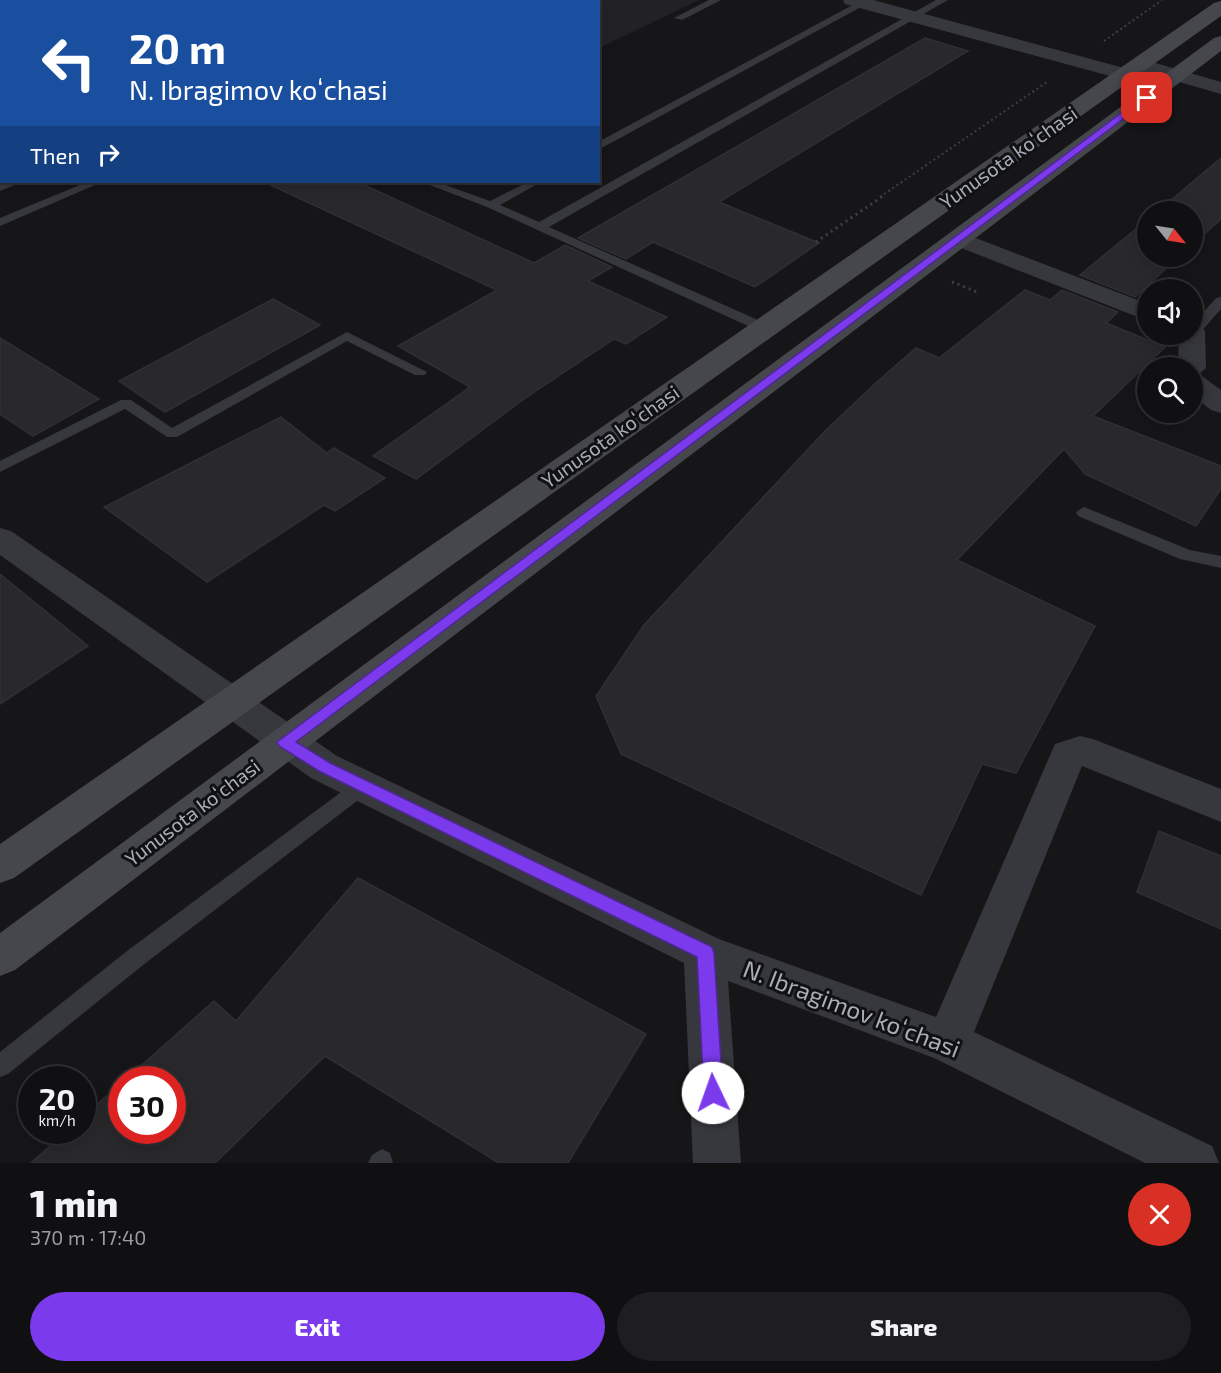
<!DOCTYPE html>
<html lang="en">
<head>
<meta charset="utf-8">
<style>
  :root { --surface:#101012; --page:#1e1e20; --text:#f1f3f6; --muted:#9c9d9f; --line:#303032; --accent:#7c3aed }
  body { margin:0; font-family:"Exo 2",sans-serif; background:var(--page); color:var(--text); height:100vh; display:flex; flex-direction:column; font-size:22px; white-space:nowrap }
  * { box-sizing:border-box; margin:0 }
  p { font-size:20px; color:var(--muted) }
  .icon { flex:none; width:33px; height:33px; fill:none; stroke:currentColor; stroke-width:2; stroke-linecap:round; stroke-linejoin:round }
  .map { position:relative; height:1163px; overflow:hidden }
  .side { display:flex; flex-direction:column; background:var(--surface); flex:1 }
  .side>* { flex:none }
  .hud { position:absolute; left:0px; top:0px; width:600px; height:183px; box-shadow:0 3px 15px #0003,0 0 0 2px var(--line); background:#1a4fa0; color:#fff; overflow:hidden }
  .needle { width:39px; rotate:120deg }
  .controls { position:absolute; left:1137px; top:201px; display:grid; gap:12px }
  .controls a { display:grid; place-items:center; width:66px; height:66px; border-radius:50%; background:var(--surface); box-shadow:0 3px 15px #0003,0 0 0 2px var(--line); font-size:30px }
  .speed { position:absolute; left:18px; top:1066px; display:flex; gap:12px; font-size:30px; font-weight:700; text-align:center }
  .speed>* { display:grid; place-content:center; width:78px; height:78px; border-radius:50%; background:var(--surface); box-shadow:0 3px 15px #0003,0 0 0 2px var(--line); line-height:1 }
  .speed small { font-size:15px; font-weight:400 }
  .speed .limit { border:9px solid #d22; background:#fff; color:#111 }
  .pin { position:absolute; display:grid; place-items:center; width:51px; height:51px; color:#fff; margin:-26px; border-radius:12px; box-shadow:0 3px 9px #0006 }
  .me { position:absolute; width:66px; margin:-33px; rotate:357deg; stroke-linejoin:round; filter:drop-shadow(0 0 4px #0008) }
  .turn { display:flex; align-items:center; gap:21px; height:126px; padding:0 30px; font-size:27px }
  .turn .icon { width:78px; height:78px; stroke-width:2.5 }
  .turn b { display:block; font-size:42px; line-height:51px }
  .then { display:flex; align-items:center; height:57px; padding:0 30px; background:#0003; gap:12px; font-size:22px }
  .round { display:grid; place-items:center; flex:none; width:63px; height:63px; border-radius:32px; background:var(--page) }
  .head { display:flex; align-items:center; justify-content:space-between; height:102px; padding:0 30px }
  h1 { font-size:36px; font-weight:800; line-height:45px }
  .primary-button { display:flex; gap:12px; margin-top:auto; padding:12px 30px }
  .primary-button a { flex:1; height:69px; border-radius:36px; background:var(--accent); color:#fff; font-size:24px; font-weight:800; line-height:69px; text-align:center }
  .primary-button a+a { background:var(--page); color:var(--text) }
  .map>svg:first-child { display:block }
  .built { fill:#222225 }
  .building { fill:#29292c; stroke:#303034; stroke-width:1.5 }
  .lines { fill:none; stroke-linecap:round; stroke-linejoin:round }
  .path-far1 { stroke:#3d3f44; stroke-width:2; stroke-dasharray:2 3; stroke-linecap:butt }
  .path { stroke:#3d3f44; stroke-width:3; stroke-dasharray:2 4; stroke-linecap:butt }
  .lane { fill:#37383d; fill-rule:evenodd }
  .street { fill:#37383d; fill-rule:evenodd }
  .secondary { fill:#45474d; fill-rule:evenodd }
  .route { fill:#7c3aed; stroke:#51269a; stroke-width:1.5 }
  .labels { text-anchor:middle; dominant-baseline:central; stroke-width:6; stroke-linejoin:round; paint-order:stroke }
  .street-label { font-size:20px; fill:#a8adb8; stroke:#111113 }
  .near-street-label { font-size:24px; fill:#a8adb8; stroke:#111113 }
</style>
</head>
<body>
<div class="map">
<svg width="1221" height="1163" viewBox="0 0 1221 1163">
  <rect width="100%" height="100%" fill="#161618"/>
  <g class="built">
    <polygon points="0,0 213,0 2,2 0,75"/>
    <polygon points="255,0 699,0 599,48 598,2 251,1"/>
  </g>
  <g class="building">
    <polygon points="925,38 968,51 719,202 819,243 755,287 653,242 626,259 578,238"/>
    <polygon points="1221,158 1221,219 1192,245 1192,212 1157,212"/>
    <polygon points="264,182 360,183 534,263 565,245 612,267 588,281 667,317 626,344 614,339 524,399 416,479 373,456 470,387 398,346 497,290"/>
    <polygon points="1148,219 1148,256 1180,256 1135,297 1080,275"/>
    <polygon points="1025,290 1050,300 1062,290 1118,312 1106,323 1165,347 1093,416 1221,466 1221,489 1196,526 1085,474 1064,449 957,560 1095,626 1016,773 982,764 921,895 621,754 596,696 644,625 826,430 878,381 916,348 939,358"/>
    <polygon points="273,299 320,325 165,412 119,381"/>
    <polygon points="0,338 99,399 33,436 0,414"/>
    <polygon points="281,417 327,453 334,448 385,478 335,511 324,505 207,582 104,507"/>
    <polygon points="0,574 88,646 0,704"/>
    <polygon points="1159,831 1221,856 1221,929 1137,892"/>
    <polygon points="358,878 646,1034 568,1163 499,1163 325,1056 215,1163 31,1163 67,1131 82,1131 82,1117 122,1083 122,1131 172,1131 172,1080 125,1080 214,1001 236,1021"/>
  </g>
  <g class="lines">
    <g class="path-far1">
      <polyline points="1104,41 1162,0"/>
      <polyline points="880,197 1047,82"/>
    </g>
    <g class="path">
      <polyline points="816,242 883,196"/>
      <polyline points="952,282 977,292"/>
    </g>
    <g class="lane">
      <polygon points="709,0 721,0 682,20 674,18"/>
      <polygon points="862,0 874,0 598,150 598,142"/>
      <polygon points="936,0 948,0 549,227 769,325 769,331 759,331 487,207 422,182 437,182 490,201 528,182 541,182 500,205 539,222"/>
      <polygon points="0,27 2,27 2,34 0,33"/>
      <rect x="0" y="107" width="2" height="7"/>
      <polygon points="7,182 22,182 0,191 0,184"/>
      <polygon points="87,182 102,182 0,226 0,218"/>
      <polygon points="1221,297 1221,309 1198,335 1188,335 1192,334 1192,325 1216,298"/>
      <polygon points="347,332 427,372 425,375 415,375 347,341 177,437 167,437 125,409 0,472 0,461 121,400 131,400 172,428"/>
      <polygon points="1084,507 1190,550 1221,556 1221,568 1180,559 1078,516 1076,512"/>
      <polygon points="363,778 370,781 373,786 370,791 143,965 8,1074 0,1077 0,1052 127,951 356,781"/>
      <polygon points="382,1149 390,1153 393,1163 368,1163 372,1155"/>
    </g>
    <g class="street">
      <polygon points="221,0 242,0 220,2"/>
      <polygon points="843,0 873,0 1172,81 1175,85 1172,89 1158,89 845,4"/>
      <polygon points="1145,60 1221,82 1221,94 1138,70 1135,66 1138,62"/>
      <rect x="0" y="77" width="2" height="12"/>
      <polygon points="960,232 1148,304 1148,321 951,244 948,239 951,234"/>
      <polygon points="1192,323 1201,325 1205,331 1206,368 1199,374 1221,390 1221,413 1211,410 1192,395 1192,368 1178,368 1179,334 1192,334"/>
      <polygon points="0,528 11,531 337,756 719,939 936,1017 1055,744 1080,736 1093,739 1221,789 1221,822 1082,766 974,1032 1212,1146 1219,1163 1145,1163 934,1058 728,981 741,1163 693,1163 684,963 311,778 0,555"/>
    </g>
    <g class="secondary">
      <polygon points="1221,1 1221,16 14,878 0,883 0,844 1214,3"/>
      <polygon points="1221,36 1221,51 15,970 0,976 0,933 1214,38"/>
    </g>
  </g>
  <polygon class="route" points="1144,96 1151,98 296,742 330,763 712,947 714,953 723,1093 720,1100 713,1102 707,1100 704,1093 697,957 319,771 279,746 277,742"/>
  <g class="labels">
    <g class="street-label">
      <text transform="translate(1008 157) rotate(-35)">Yunusota koʻchasi</text>
      <text transform="translate(610 436) rotate(-35)">Yunusota koʻchasi</text>
      <text transform="translate(192 812) rotate(-37)">Yunusota koʻchasi</text>
    </g>
    <g class="near-street-label">
      <text transform="translate(852 1008) rotate(21)">N. Ibragimov koʻchasi</text>
    </g>
  </g>
</svg>
<div class="controls">
<a><svg class="needle" viewBox="-14 -14 28 28"><path d="M0-13l5 13h-10z" fill="#e53935"/><path d="M0 13l5-13h-10z" fill="#9c9d9f"/></svg></a>
<a><svg class="icon" aria-label="sound" viewBox="0 0 24 24"><path d="M4 9h4l5-4v14l-5-4H4zM17 9q2 3 0 6"/></svg></a>
<a><svg class="icon" aria-label="search" viewBox="0 0 24 24"><circle cx="10" cy="10" r="6"/><path d="M15 15l6 6"/></svg></a>
</div>
<div class="speed"><div>20<small>km/h</small></div><div class="limit">30</div></div>
<div class="pin" style="left:1147px;top:98px;background:#d93025"><svg class="icon" aria-label="arrive" viewBox="0 0 24 24"><path d="M6 21V4h12l-3 4 3 4H6"/></svg></div>
<svg class="me" style="left:713px;top:1093px" viewBox="-20 -20 40 40"><circle r="19" fill="#fff"/><path d="M0-13L10 11 0 6-10 11z" fill="#7c3aed"/></svg>
<div class="hud">
<div class="turn"><svg class="icon" aria-label="left" viewBox="0 0 24 24"><path d="M17 20v-9H6M10 6l-5 5 5 5"/></svg><div><b>20 m</b>N. Ibragimov koʻchasi</div></div>
<div class="then">Then<svg class="icon" aria-label="right" viewBox="0 0 24 24"><path d="M7 20v-9h11M14 6l5 5-5 5"/></svg></div>
</div>
</div>
<section class="side">
<div class="head"><div><h1>1 min</h1><p>370 m · 17:40</p></div><a class="round" style="background:#d93025;color:#fff"><svg class="icon" aria-label="close" viewBox="0 0 24 24"><path d="M6 6l12 12M18 6L6 18"/></svg></a></div>
<div class="primary-button"><a>Exit</a><a>Share</a></div>
</section>
</body>
</html>
